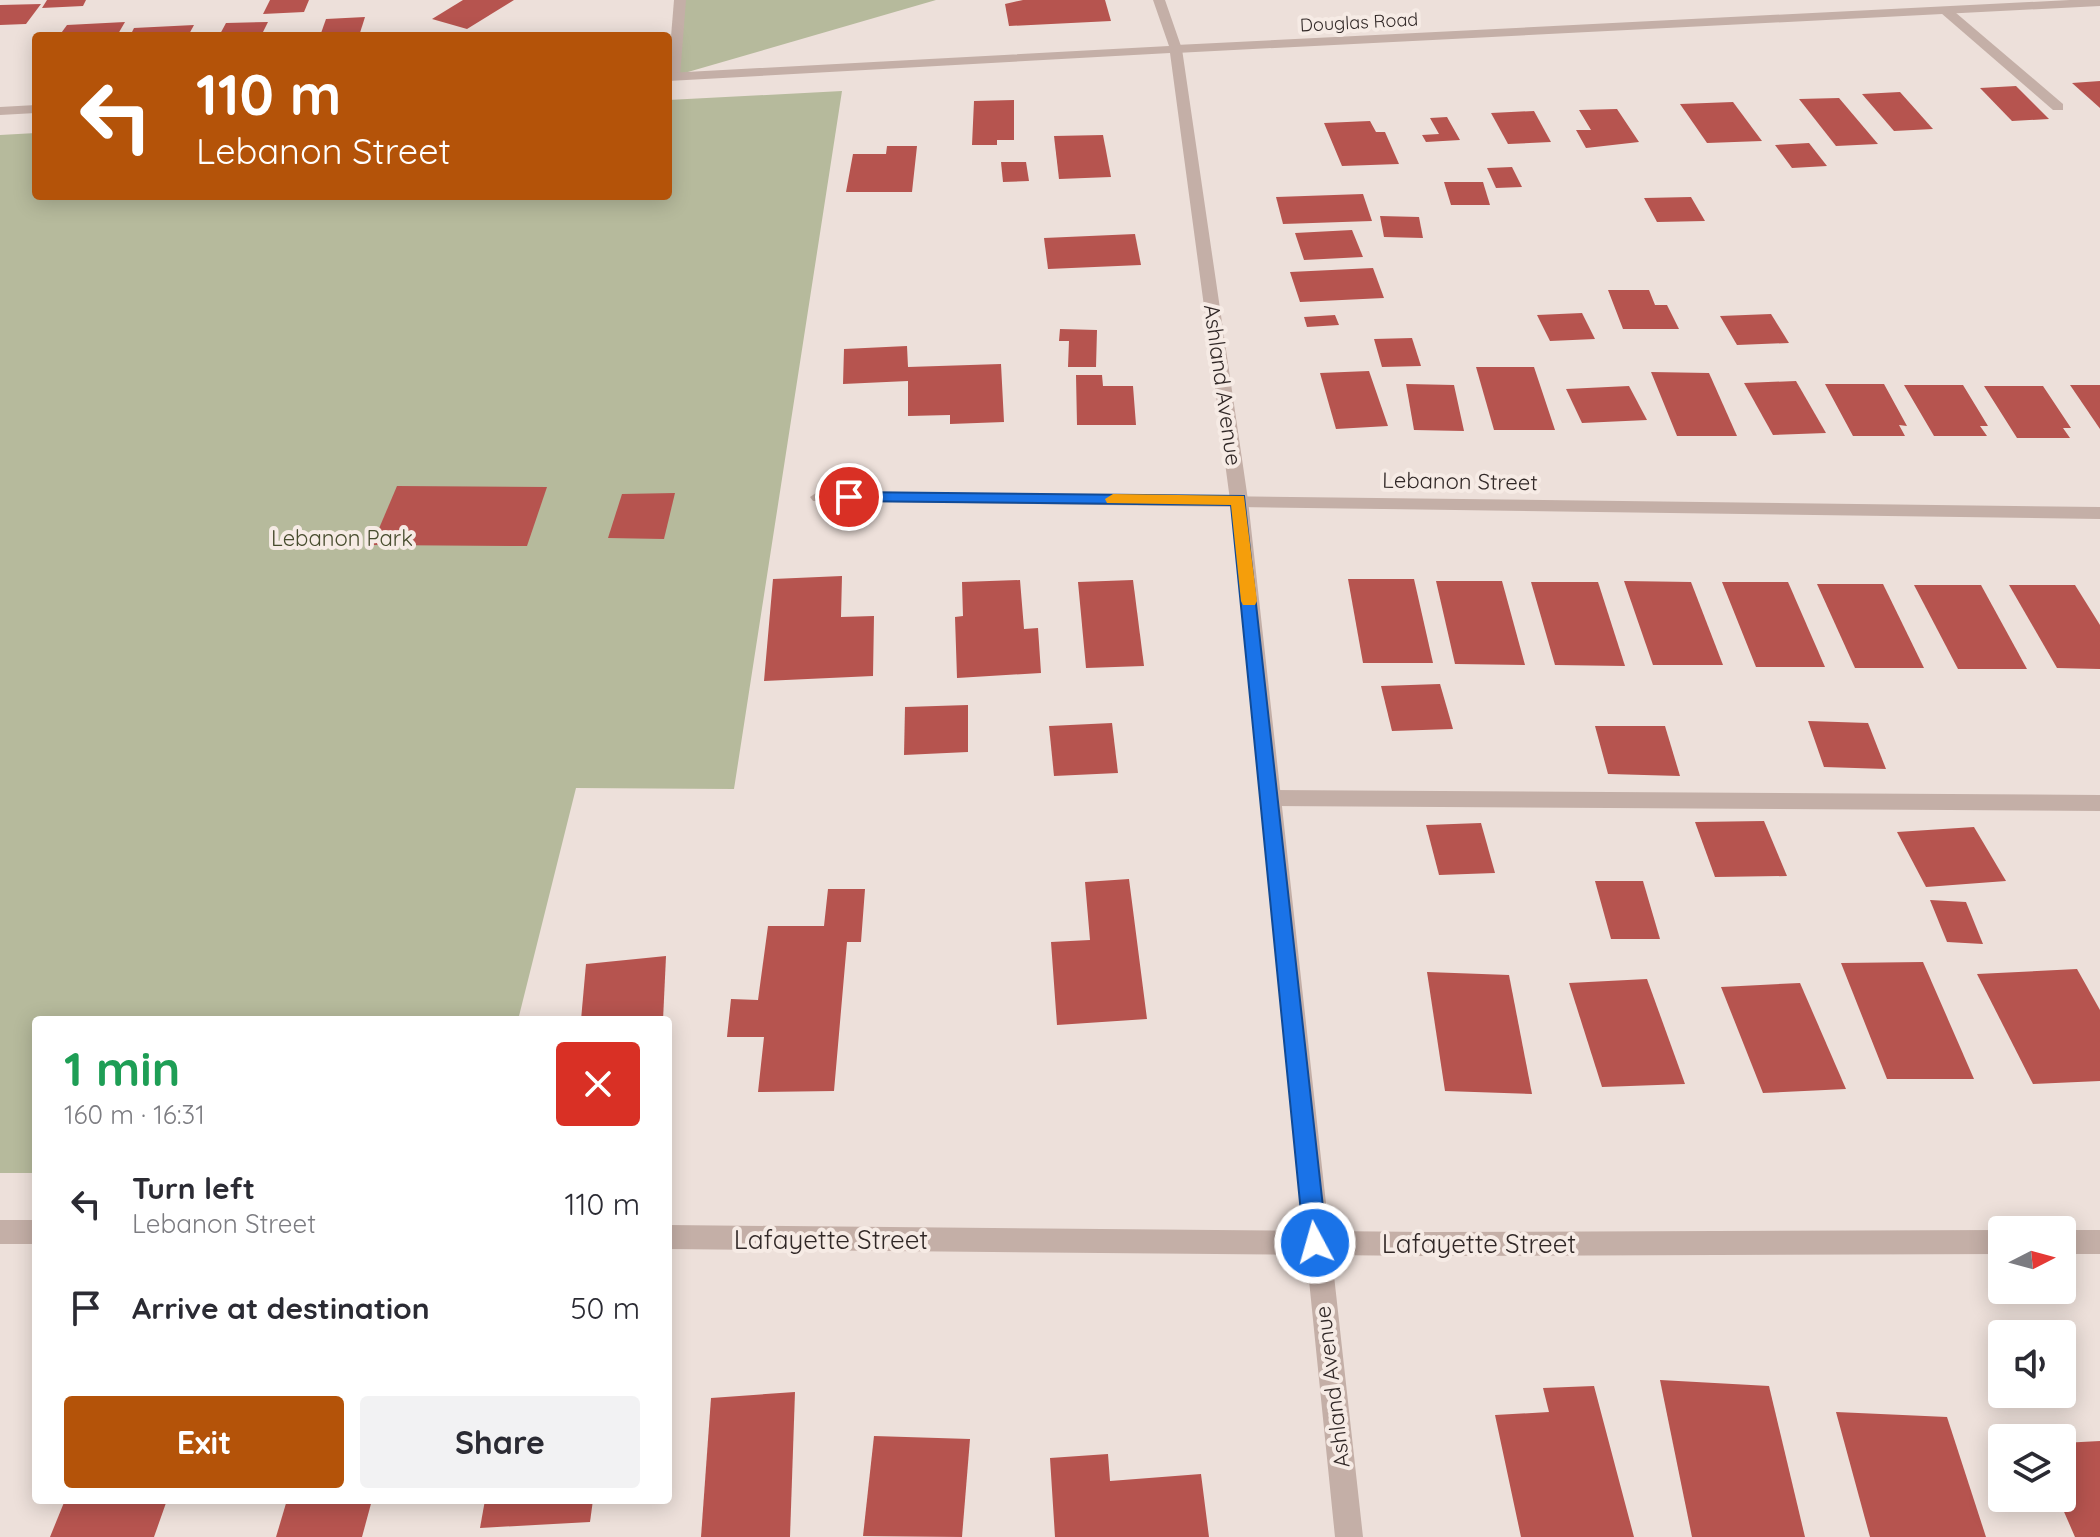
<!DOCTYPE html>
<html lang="en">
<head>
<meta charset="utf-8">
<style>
  :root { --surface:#fff; --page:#f2f2f3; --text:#2b2b33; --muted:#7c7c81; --accent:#b45309 }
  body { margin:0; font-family:Quicksand,sans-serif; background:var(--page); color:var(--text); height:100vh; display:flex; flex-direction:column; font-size:30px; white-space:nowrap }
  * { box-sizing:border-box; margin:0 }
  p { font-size:26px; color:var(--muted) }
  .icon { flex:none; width:44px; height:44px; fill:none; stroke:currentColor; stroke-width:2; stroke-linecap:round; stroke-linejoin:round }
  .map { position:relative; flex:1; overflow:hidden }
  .drawer { position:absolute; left:32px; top:1016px; width:640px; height:488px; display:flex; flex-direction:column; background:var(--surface); border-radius:8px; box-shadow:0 4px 20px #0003 }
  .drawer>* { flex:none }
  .banner { position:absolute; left:32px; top:32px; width:640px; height:168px; border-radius:8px; box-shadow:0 4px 20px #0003; background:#b45309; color:#fff; overflow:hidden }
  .needle { width:52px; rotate:84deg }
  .buttons { position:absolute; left:1988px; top:1216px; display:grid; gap:16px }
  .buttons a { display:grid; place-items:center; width:88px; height:88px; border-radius:8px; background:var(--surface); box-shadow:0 4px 20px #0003; font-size:40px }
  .pin { position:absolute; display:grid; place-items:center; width:68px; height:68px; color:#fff; margin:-34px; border:4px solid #fff; border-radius:50%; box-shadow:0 2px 8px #0007 }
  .me { position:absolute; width:88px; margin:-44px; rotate:354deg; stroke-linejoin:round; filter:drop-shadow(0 0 6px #0008) }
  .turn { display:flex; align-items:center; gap:28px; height:168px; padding:0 32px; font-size:36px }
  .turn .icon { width:104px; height:104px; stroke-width:2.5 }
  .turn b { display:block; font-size:56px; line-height:68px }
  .round { display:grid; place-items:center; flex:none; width:84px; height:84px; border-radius:8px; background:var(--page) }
  .summary { display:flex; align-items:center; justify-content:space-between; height:136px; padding:0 32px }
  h1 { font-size:48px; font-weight:800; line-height:60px; color:#1e9e55 }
  .button { display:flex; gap:16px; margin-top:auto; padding:16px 32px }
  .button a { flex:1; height:92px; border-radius:8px; background:var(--accent); color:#fff; font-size:32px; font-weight:800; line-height:92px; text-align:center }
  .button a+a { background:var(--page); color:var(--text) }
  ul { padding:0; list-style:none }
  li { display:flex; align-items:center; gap:24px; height:104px; padding:0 32px }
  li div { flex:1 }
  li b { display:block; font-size:30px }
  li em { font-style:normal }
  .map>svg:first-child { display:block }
  .green { fill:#b6ba9c }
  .building { fill:#b6544f }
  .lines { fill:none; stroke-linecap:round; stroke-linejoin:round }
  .service { fill:#c4afa7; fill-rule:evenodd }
  .minor { fill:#c4afa7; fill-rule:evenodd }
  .tertiary { fill:#c4afa7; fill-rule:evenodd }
  .route { fill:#1a73e8; stroke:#114b97; stroke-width:2 }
  .slow { fill:#f59e0b }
  .labels { text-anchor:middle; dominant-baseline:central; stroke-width:8; stroke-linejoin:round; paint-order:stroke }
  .far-street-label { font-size:18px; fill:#312827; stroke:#f6ebe5 }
  .street-label { font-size:22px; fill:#312827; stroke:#f6ebe5 }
  .park-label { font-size:22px; fill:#474c2e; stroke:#f6ebe5 }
  .near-street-label { font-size:26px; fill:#312827; stroke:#f6ebe5 }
</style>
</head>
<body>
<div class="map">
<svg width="2100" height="1537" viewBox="0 0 2100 1537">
  <rect width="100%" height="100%" fill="#ede0da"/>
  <g class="green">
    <polygon points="681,0 936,0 674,76"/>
    <polygon points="842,91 734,789 576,788 518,1020 36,1020 36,1173 0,1173 0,135 36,133 36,196 668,196 668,100"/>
  </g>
  <g class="building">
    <polygon points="47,0 86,0 83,6 42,8"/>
    <polygon points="270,0 309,0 304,12 263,14"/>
    <polygon points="463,0 514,0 467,29 432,19"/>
    <polygon points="1023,0 1105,0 1111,21 1009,26 1005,4"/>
    <polygon points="41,4 26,24 0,25 0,5"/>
    <polygon points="365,17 359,36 320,36 326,19"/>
    <polygon points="125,22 118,34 59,36 67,25"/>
    <polygon points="268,22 261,36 219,36 226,23"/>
    <polygon points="194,25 188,36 130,36 134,28"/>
    <polygon points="2100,81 2100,108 2072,83"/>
    <polygon points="2016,86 2049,119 2012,121 1980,88"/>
    <polygon points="1900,92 1933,129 1894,131 1862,94"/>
    <polygon points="1839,98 1878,144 1836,146 1799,99"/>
    <polygon points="1014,100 1014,140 997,140 997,145 972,145 974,101"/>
    <polygon points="1733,102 1762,141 1707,143 1680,104"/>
    <polygon points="1617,109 1639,142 1586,148 1576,130 1591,130 1579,110"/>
    <polygon points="1534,111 1551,142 1508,144 1491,113"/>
    <polygon points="1447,117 1460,140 1426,142 1422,135 1439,134 1430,118"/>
    <polygon points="1370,121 1376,132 1385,132 1399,164 1342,166 1324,123"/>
    <polygon points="1103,135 1111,177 1059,179 1054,136"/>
    <polygon points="1809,143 1827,166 1792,168 1775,145"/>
    <polygon points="887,146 917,146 912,192 846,192 853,154 886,154"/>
    <polygon points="1001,162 1026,162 1029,181 1003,182"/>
    <polygon points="1512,167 1522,187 1496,188 1487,168"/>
    <polygon points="1444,182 1483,182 1490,205 1451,205"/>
    <polygon points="1363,194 1372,221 1283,224 1276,197"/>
    <polygon points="1691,197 1705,221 1657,222 1644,198"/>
    <polygon points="1380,216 1419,217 1423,238 1384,237"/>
    <polygon points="1352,230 1363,257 1304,260 1295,233"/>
    <polygon points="1135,234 1141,265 1048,269 1044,238"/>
    <polygon points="1373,268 1384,298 1300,302 1290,272"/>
    <polygon points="1608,290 1649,290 1655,305 1667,305 1679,329 1623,329"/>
    <polygon points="1582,313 1595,339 1550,341 1537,315"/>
    <polygon points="1771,314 1789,343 1737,345 1720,316"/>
    <polygon points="1335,315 1339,325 1307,327 1304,317"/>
    <polygon points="1060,329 1097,330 1096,367 1068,367 1069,341 1059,341"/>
    <polygon points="1412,338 1421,366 1382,367 1374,339"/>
    <polygon points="907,346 908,367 1001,364 1004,422 950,424 950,415 908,416 908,381 843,384 844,349"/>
    <polygon points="1476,367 1534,367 1555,430 1494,430"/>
    <polygon points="1369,371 1388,426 1336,429 1320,373"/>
    <polygon points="1651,372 1709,373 1737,436 1677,436"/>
    <polygon points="1076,375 1102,375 1103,386 1133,386 1136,425 1077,425"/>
    <polygon points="1796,381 1826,433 1773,435 1744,383"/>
    <polygon points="1406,384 1454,385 1464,431 1414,430"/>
    <polygon points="1825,384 1884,384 1907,426 1899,425 1905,436 1853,436"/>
    <polygon points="1904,385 1963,385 1988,426 1980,426 1987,436 1934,436"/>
    <polygon points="2070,385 2100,385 2100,429"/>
    <polygon points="1629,386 1647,420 1582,423 1566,389"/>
    <polygon points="1984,386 2043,386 2071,428 2063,428 2070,438 2017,438"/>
    <polygon points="397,486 547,487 527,546 372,545"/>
    <polygon points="675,493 664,539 608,538 622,494"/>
    <polygon points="842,576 841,617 874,616 873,676 764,681 773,579"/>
    <polygon points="1348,579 1414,579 1433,663 1363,663"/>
    <polygon points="1020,580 1024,629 1038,628 1041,673 957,678 955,617 963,616 962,582"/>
    <polygon points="1133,580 1144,666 1086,668 1078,582"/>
    <polygon points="1436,581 1502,581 1525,665 1455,664"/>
    <polygon points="1624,581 1691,582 1723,665 1653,665"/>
    <polygon points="1531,582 1598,582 1625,666 1555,665"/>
    <polygon points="1722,582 1788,582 1825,667 1756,667"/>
    <polygon points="1817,584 1883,584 1924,668 1855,668"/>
    <polygon points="1914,585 1981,585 2027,669 1958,669"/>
    <polygon points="2009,585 2075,585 2100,625 2100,669 2057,668"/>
    <polygon points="1440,684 1453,729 1392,731 1381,686"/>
    <polygon points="968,705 968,752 904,755 905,707"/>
    <polygon points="1808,721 1868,723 1886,769 1824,767"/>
    <polygon points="1112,723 1118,773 1054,776 1049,726"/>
    <polygon points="1595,726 1665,726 1680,776 1608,774"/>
    <polygon points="1764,821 1787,876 1715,877 1695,822"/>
    <polygon points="1481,823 1495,873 1439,875 1426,825"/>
    <polygon points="1974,827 2006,881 1926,887 1897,832"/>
    <polygon points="1129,879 1147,1019 1057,1025 1051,942 1090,940 1085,882"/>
    <polygon points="1595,881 1643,881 1660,939 1611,939"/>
    <polygon points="828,889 865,889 861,942 847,942 834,1091 758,1092 764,1037 727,1037 731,999 758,1000 768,926 824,926"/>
    <polygon points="1930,900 1966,902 1983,944 1947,942"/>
    <polygon points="666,956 663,1020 581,1020 586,964"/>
    <polygon points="1923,962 1974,1079 1887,1079 1841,963"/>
    <polygon points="2077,969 2100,1010 2100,1081 2033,1084 1977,974"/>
    <polygon points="1427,972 1509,975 1532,1094 1445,1091"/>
    <polygon points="1647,979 1685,1084 1602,1087 1569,983"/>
    <polygon points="1800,983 1846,1089 1763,1093 1721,987"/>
    <polygon points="1660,1380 1769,1386 1805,1537 1692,1537"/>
    <polygon points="1594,1386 1634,1537 1521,1537 1495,1415 1549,1412 1543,1388"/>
    <polygon points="795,1392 790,1537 701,1537 711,1398"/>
    <polygon points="1836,1412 1947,1417 1986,1537 1870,1537"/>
    <polygon points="874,1436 970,1439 962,1537 863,1536"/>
    <polygon points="2100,1441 2100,1537 2075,1537 2058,1498 2062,1498 2062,1443"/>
    <polygon points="1108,1454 1110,1481 1201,1474 1209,1537 1055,1537 1050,1458"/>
    <polygon points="65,1500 167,1500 154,1537 50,1537"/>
    <polygon points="287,1500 372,1500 362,1537 276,1537"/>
    <polygon points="485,1500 593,1500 590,1522 480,1528"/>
  </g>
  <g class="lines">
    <g class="service">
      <polygon points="1941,7 1949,7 2063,104 2063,110 2053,110 1941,13"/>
      <polygon points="1270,790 2100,795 2100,811 1270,806 1263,804 1260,798 1263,792"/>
    </g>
    <g class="minor">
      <polygon points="674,0 686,0 680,76 674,80 670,79 668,73"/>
      <polygon points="2070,0 2100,0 2100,6 1176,53 1170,49 1176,45"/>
      <polygon points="819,491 2100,507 2100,519 813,501 810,497"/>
      <rect x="0" y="1220" width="36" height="24"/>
      <polygon points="668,1225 1429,1232 2002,1230 2003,1230 2002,1254 1429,1256 668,1249"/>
      <polygon points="2061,1230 2100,1230 2100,1254 2062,1254"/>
    </g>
    <g class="tertiary">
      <polygon points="1153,0 1165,0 1182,49 1248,500 1363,1537 1335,1537 1230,500 1170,53 668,81 668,73 1169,46"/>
      <polygon points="36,105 36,113 0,115 0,107"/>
    </g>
  </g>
  <polygon class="route" points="849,492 1244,496 1327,1243 1323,1250 1315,1254 1307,1250 1304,1243 1231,505 843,501 843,494"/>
  <polygon class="slow" points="1113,494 1244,496 1257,601 1255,605 1243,605 1241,601 1231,505 1107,503 1105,499"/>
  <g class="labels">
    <g class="far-street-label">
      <text transform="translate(1359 22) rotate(-3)">Douglas Road</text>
    </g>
    <g class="street-label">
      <text transform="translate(1223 385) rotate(82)">Ashland Avenue</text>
      <text transform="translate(1460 481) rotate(1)">Lebanon Street</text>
      <text transform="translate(1332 1387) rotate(-97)">Ashland Avenue</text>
    </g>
    <g class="park-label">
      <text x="342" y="538">Lebanon Park</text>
    </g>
    <g class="near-street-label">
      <text x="831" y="1239">Lafayette Street</text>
      <text x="1479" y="1243">Lafayette Street</text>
    </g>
  </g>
</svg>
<div class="buttons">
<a><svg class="needle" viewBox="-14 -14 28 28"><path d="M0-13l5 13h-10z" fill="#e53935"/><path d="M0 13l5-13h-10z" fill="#7c7c81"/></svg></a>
<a><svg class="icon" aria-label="sound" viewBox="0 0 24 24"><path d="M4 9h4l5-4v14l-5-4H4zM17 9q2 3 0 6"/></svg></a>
<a><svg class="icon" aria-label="layers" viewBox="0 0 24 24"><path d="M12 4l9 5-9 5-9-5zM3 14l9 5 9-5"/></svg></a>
</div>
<div class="pin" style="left:849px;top:497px;background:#d93025"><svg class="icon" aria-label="arrive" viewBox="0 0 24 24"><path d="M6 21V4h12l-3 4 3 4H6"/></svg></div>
<svg class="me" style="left:1315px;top:1243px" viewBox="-20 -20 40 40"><circle r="17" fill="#1a73e8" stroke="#fff" stroke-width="3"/><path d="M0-11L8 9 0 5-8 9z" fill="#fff"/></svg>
<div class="banner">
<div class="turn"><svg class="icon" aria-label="left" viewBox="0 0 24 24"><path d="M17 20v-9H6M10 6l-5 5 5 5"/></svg><div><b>110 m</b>Lebanon Street</div></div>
</div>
<section class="drawer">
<div class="summary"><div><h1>1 min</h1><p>160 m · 16:31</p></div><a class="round" style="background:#d93025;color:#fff"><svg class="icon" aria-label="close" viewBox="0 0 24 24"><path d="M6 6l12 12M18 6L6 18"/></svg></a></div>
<ul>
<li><svg class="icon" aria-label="left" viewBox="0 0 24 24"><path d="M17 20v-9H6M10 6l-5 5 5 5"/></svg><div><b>Turn left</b><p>Lebanon Street</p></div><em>110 m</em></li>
<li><svg class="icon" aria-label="arrive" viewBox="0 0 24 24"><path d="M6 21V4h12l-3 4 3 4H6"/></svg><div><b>Arrive at destination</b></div><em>50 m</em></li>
</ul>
<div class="button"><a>Exit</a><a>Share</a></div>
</section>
</div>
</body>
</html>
